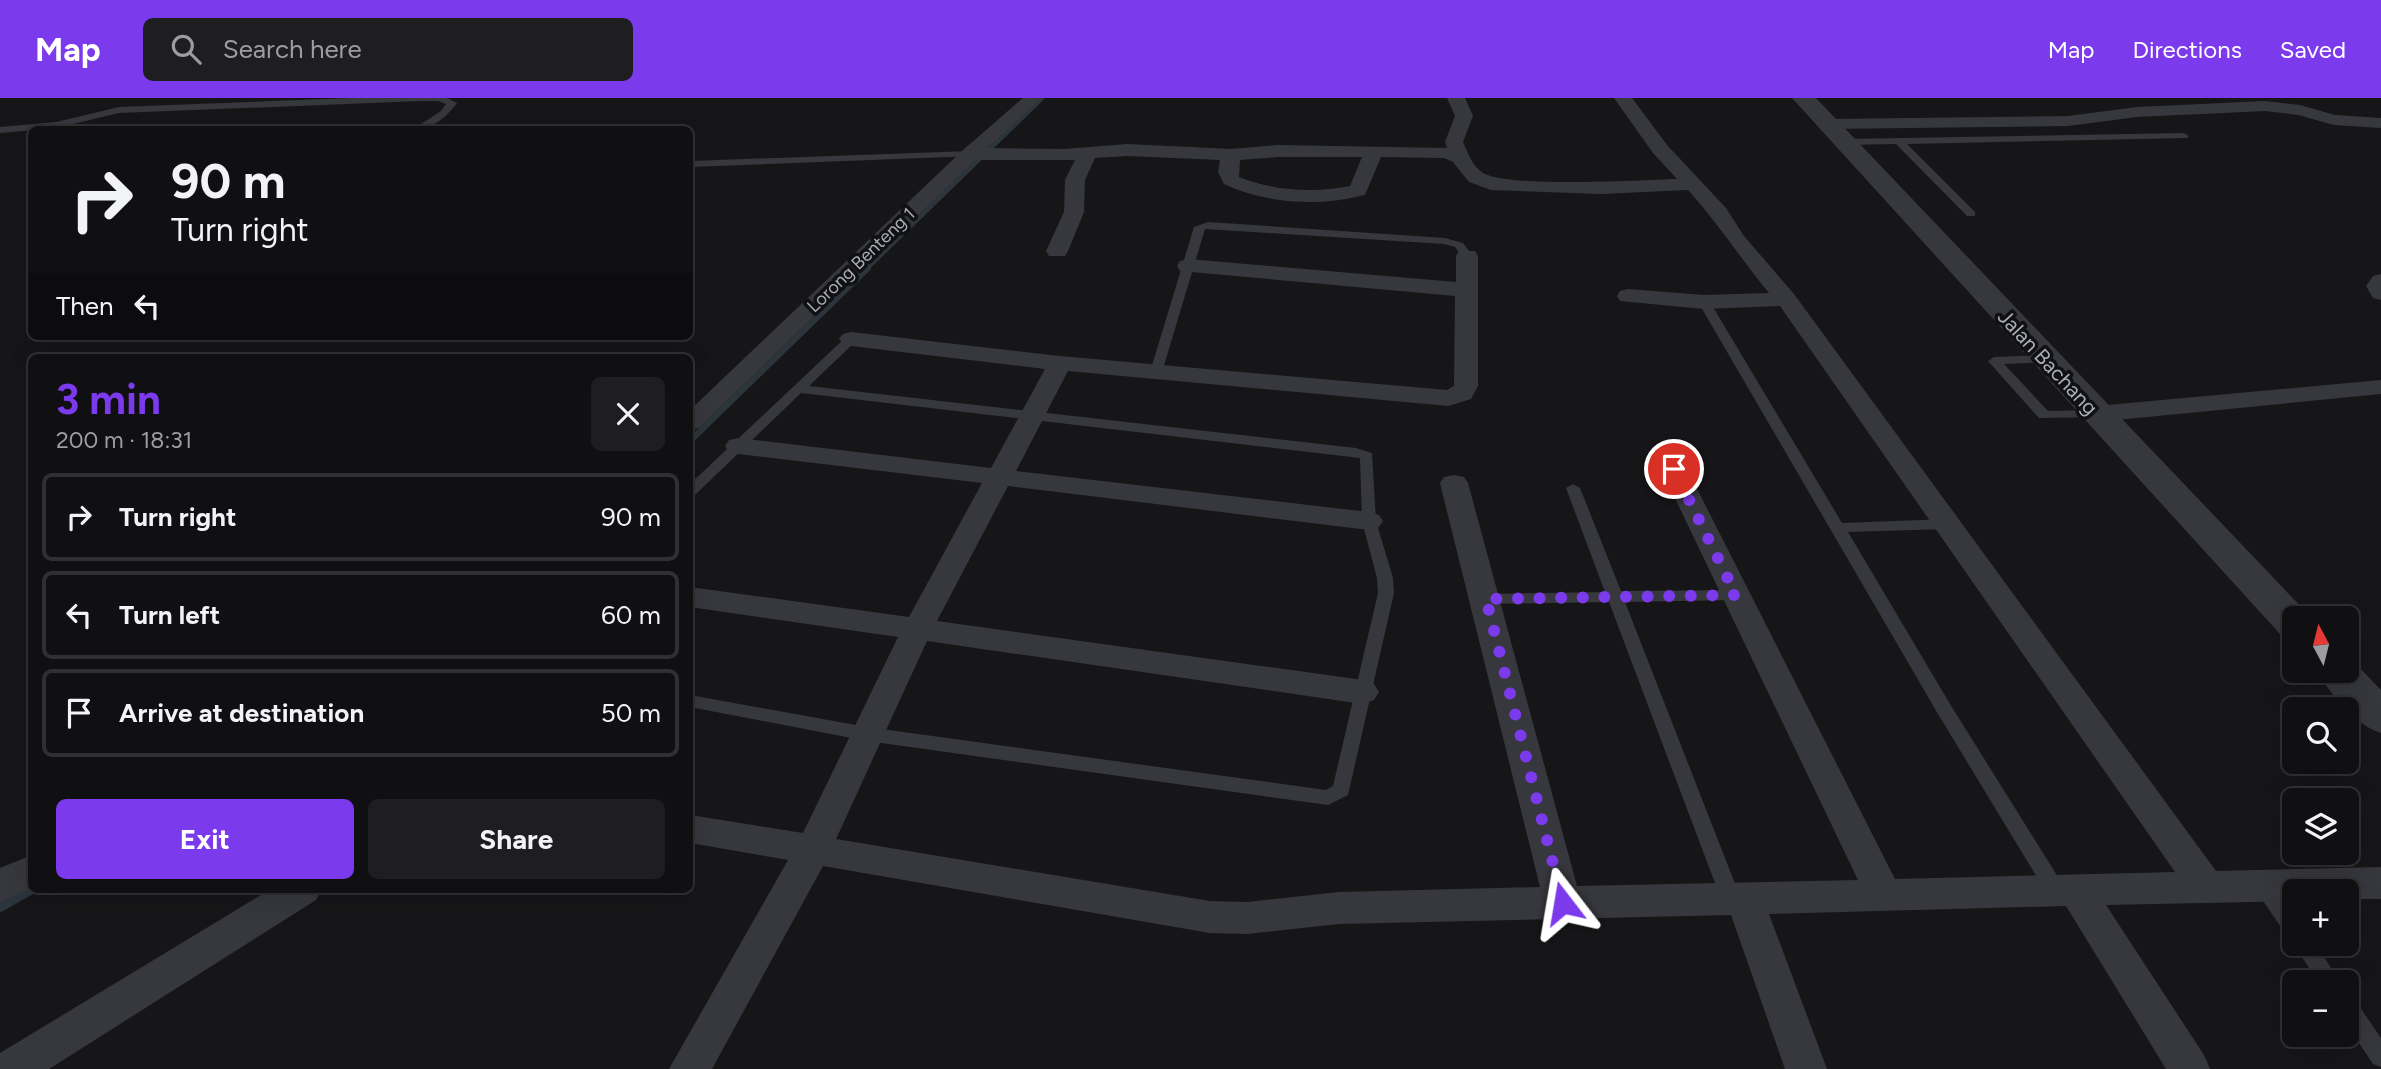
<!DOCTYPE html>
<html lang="en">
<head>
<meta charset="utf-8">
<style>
  :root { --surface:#101012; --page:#1e1e20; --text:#f1f3f6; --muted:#9c9d9f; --line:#303032; --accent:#7c3aed }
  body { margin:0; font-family:Figtree,sans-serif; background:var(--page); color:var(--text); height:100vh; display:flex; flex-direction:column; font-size:26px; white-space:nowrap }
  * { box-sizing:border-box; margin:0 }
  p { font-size:23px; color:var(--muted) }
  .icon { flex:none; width:38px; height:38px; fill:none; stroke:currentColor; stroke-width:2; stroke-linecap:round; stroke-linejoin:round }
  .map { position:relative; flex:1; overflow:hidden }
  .details { position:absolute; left:28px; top:256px; width:665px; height:539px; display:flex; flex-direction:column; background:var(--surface); border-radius:10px; box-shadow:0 7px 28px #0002,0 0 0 2px var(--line) }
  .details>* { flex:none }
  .hud { position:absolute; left:28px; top:28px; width:665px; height:214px; border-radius:10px; box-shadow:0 7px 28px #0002,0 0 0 2px var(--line); background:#101012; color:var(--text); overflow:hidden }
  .needle { width:46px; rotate:353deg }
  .buttons { position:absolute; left:2282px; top:508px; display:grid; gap:14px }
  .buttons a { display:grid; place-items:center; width:77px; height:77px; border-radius:10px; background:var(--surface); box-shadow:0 7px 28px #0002,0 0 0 2px var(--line); font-size:35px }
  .pin { position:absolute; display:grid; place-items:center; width:60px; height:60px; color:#fff; margin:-30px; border:4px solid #fff; border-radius:50%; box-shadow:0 2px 7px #0007 }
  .me { position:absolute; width:77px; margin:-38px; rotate:346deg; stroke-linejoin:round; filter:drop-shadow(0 0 5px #0008) }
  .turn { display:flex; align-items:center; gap:24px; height:147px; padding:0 28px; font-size:32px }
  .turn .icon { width:91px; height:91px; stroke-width:2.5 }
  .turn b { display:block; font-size:49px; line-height:60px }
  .then { display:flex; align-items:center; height:66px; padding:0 28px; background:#0003; gap:14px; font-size:26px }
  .round { display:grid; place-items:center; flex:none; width:74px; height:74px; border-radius:10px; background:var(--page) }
  .summary { display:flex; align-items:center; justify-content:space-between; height:119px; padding:0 28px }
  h1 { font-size:42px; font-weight:700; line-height:52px; color:var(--accent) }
  .action { display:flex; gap:14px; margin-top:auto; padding:14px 28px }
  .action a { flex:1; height:80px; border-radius:10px; background:var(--accent); color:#fff; font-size:28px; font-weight:700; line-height:80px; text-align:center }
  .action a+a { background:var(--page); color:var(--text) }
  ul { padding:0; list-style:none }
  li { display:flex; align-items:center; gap:21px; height:88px; margin:0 14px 10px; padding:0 14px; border:4px solid var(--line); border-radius:10px }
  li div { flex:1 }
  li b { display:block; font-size:26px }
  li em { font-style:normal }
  header { display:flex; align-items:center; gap:42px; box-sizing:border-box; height:98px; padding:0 35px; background:var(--accent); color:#fff }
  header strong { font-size:33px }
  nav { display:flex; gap:38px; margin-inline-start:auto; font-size:24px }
  .search { width:490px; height:63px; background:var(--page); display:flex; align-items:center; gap:18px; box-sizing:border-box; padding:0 24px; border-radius:10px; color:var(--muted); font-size:26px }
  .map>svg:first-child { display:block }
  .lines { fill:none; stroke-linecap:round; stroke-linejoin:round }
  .stream-far2 { stroke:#2c353c; stroke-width:5 }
  .stream-far1 { stroke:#2c353c; stroke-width:6 }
  .stream { stroke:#2c353c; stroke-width:10 }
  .service { fill:#37383d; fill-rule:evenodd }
  .minor { fill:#37383d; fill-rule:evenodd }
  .tertiary { fill:#37383d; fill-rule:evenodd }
  .route { stroke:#7c3aed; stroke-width:12; stroke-dasharray:0 21.6 }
  .labels { text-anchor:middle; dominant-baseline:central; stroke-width:7; stroke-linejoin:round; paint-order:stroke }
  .far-street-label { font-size:18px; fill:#a8adb8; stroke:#111113 }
  .street-label { font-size:21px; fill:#a8adb8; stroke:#111113 }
</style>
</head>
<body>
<header>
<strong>Map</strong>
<div class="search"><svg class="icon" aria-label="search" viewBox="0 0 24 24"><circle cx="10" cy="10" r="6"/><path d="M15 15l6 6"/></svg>Search here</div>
<nav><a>Map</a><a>Directions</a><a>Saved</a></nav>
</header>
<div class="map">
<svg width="2381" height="971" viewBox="0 0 2381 971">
  <rect width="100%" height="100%" fill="#161618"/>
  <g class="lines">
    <polyline class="stream-far2" points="866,171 1042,0"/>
    <polyline class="stream-far1" points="690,343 868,170"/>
    <polyline class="stream" points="0,809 32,791"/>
    <g class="service">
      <path d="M 350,0 L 447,0 L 457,5 C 446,20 431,32 412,32 L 441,13 L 446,6 L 438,3 L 421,3 L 119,15 L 56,30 L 0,35 L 0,29 L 56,24 L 119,9 Z"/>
      <polygon points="2184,35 2189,38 2187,40 1907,46 1975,114 1975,118 1967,118 1896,46 1844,47 1839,44 1844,41"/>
      <polygon points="970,53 975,56 974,58 690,69 690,63"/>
      <polygon points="1208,124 1445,140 1463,145 1473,158 1463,160 1455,149 1444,146 1205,131 1162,274 1156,278 1151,277 1150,274 1194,129"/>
      <polygon points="1704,200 1710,204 1842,425 1947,421 1954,426 1947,431 1848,434 1950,606 2063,787 2066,793 2063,799 2056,801 2049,799 1938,616 1698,204"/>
      <polygon points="851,237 855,238 855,244 809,288 1356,350 1372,355 1376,423 1393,480 1394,495 1348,697 1328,707 867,643 690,609 690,597 867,629 1326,692 1333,688 1378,495 1377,480 1362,423 1360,360 801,295 695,397 690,398 690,386 847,238"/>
      <polygon points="2045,257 2051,261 2050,264 2004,266 2048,313 2096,312 2103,316 2101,319 2039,320 1988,263 1994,259"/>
      <polygon points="1573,386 1580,390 1621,493 1736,492 1744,497 1736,502 1625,504 1741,801 1738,807 1731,809 1724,807 1721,801 1609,504 1486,506 1478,501 1486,496 1605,494 1566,390"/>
      <polygon points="2264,780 2271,782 2294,816 2294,841 2287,838 2257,794 2254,788 2257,782"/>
      <polygon points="2294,842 2294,845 2315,845 2340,884 2318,884 2293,845"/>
      <polygon points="2347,899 2355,902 2381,940 2381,969 2373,966 2347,927"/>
    </g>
    <g class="minor">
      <path d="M 1023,0 L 1042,0 L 987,50 L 1064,51 L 1127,46 L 1231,51 L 1278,47 L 1447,50 L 1445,44 L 1455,18 L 1447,0 L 1465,0 L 1473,18 L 1463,44 C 1468,55 1472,68 1483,75 C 1507,90 1643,82 1677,81 L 1653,55 L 1614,0 L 1632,0 L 1667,47 L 1726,110 L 1744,138 L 1794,196 L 2216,773 L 2381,769 L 2381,801 L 2347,801 L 2347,793 L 2294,793 L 2294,803 L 2106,807 L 2204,957 L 2210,971 L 2166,971 L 2066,808 L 1769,816 L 1827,971 L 1785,971 L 1731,817 L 1339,826 L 1247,836 L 1210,835 L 823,768 L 712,971 L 669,971 L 788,762 L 690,745 L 690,717 L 803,735 L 898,539 L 690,509 L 690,489 L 909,519 L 982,385 L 738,356 L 729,354 L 725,348 L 729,342 L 738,340 L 991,370 L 1045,271 L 851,248 L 843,246 L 839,241 L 843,236 L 851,234 L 1060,258 L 1447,292 L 1454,288 L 1455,198 L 1180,173 L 1177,168 L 1180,163 L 1188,161 L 1456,184 L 1456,158 L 1459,153 L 1475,153 L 1478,158 L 1478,288 L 1471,301 L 1448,308 L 1068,273 L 1016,373 L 1369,414 L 1379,417 L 1383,423 L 1379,429 L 1369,432 L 1008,388 L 937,523 L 1363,582 L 1374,586 L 1379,594 L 1374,602 L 1363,606 L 927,543 L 836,741 L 1210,803 L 1247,804 L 1339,794 L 1540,789 L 1440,385 L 1444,379 L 1454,377 L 1464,379 L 1468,385 L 1577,788 L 1858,782 L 1661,371 L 1664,365 L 1674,363 L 1684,365 L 1687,371 L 1895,781 L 2175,774 L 1780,208 L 1704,211 L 1620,203 L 1617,198 L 1620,193 L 1628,191 L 1704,197 L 1769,195 C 1741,161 1717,124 1688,92 L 1601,96 L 1491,92 L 1469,84 L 1453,64 L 1444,60 L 1381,59 L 1365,97 C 1319,109 1267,106 1224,86 L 1218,74 L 1220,62 L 1127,58 L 1095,60 L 1085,82 L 1084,114 L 1068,153 L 1065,158 L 1049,158 L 1046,153 L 1064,114 L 1065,82 L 1075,62 L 975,62 L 699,330 L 690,333 L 690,312 L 963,52 ZM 1278,59 L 1362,59 L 1350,88 C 1314,95 1273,93 1239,79 L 1240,62 Z"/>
      <polygon points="2265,3 2300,7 2335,17 2381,20 2381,30 2334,27 2298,17 2265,13 2137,19 2068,28 1827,31 1818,26 1827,21 2068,18 2137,9"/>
      <polygon points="2381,176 2381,202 2373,200 2366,188 2373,178"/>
      <polygon points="2381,282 2381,296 2096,324 2087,321 2083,316 2087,311 2096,308"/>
      <polygon points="32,757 32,790 0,804 0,770"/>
      <polygon points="271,791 322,791 316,802 49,971 0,971 0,955"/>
    </g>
    <g class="tertiary">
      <polygon points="1792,0 1816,0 2308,516 2310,520 2294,520 2294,540 2280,536"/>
      <path d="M 2347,560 L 2352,562 L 2381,592 L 2381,635 C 2355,627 2330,595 2316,572 L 2347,572 Z"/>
    </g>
  </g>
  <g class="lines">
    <polyline class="route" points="1563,805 1486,501 1736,497 1674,371"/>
  </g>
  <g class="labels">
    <g class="far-street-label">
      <text transform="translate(861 162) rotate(-44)">Lorong Benteng 1</text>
    </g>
    <g class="street-label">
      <text transform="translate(2048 264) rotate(47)">Jalan Bachang</text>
    </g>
  </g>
</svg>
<div class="buttons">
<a><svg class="needle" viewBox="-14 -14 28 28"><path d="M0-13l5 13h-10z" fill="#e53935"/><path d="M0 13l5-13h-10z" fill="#9c9d9f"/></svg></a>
<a><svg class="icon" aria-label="search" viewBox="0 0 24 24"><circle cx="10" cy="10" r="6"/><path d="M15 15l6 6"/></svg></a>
<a><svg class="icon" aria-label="layers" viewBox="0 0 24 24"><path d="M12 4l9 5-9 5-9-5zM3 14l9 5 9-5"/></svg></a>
<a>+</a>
<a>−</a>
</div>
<div class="pin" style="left:1674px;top:371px;background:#d93025"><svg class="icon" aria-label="arrive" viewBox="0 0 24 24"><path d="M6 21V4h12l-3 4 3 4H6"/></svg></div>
<svg class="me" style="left:1563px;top:805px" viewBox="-20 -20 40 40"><path d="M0-17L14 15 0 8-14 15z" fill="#7c3aed" stroke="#fff" stroke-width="4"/></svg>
<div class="hud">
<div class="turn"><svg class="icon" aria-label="right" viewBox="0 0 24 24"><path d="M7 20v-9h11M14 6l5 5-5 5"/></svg><div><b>90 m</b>Turn right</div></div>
<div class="then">Then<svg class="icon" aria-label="left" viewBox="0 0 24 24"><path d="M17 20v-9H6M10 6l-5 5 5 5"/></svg></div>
</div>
<section class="details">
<div class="summary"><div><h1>3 min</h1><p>200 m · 18:31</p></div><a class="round"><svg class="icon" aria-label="close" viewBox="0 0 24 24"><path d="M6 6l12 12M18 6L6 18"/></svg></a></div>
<ul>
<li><svg class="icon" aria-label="right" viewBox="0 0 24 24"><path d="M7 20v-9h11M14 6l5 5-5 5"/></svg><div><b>Turn right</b></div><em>90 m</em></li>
<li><svg class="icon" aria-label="left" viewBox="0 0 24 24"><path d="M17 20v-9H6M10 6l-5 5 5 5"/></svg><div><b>Turn left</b></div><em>60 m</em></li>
<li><svg class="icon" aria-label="arrive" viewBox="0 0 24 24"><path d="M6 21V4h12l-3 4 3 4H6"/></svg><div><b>Arrive at destination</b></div><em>50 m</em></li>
</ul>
<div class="action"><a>Exit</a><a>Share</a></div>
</section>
</div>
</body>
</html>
